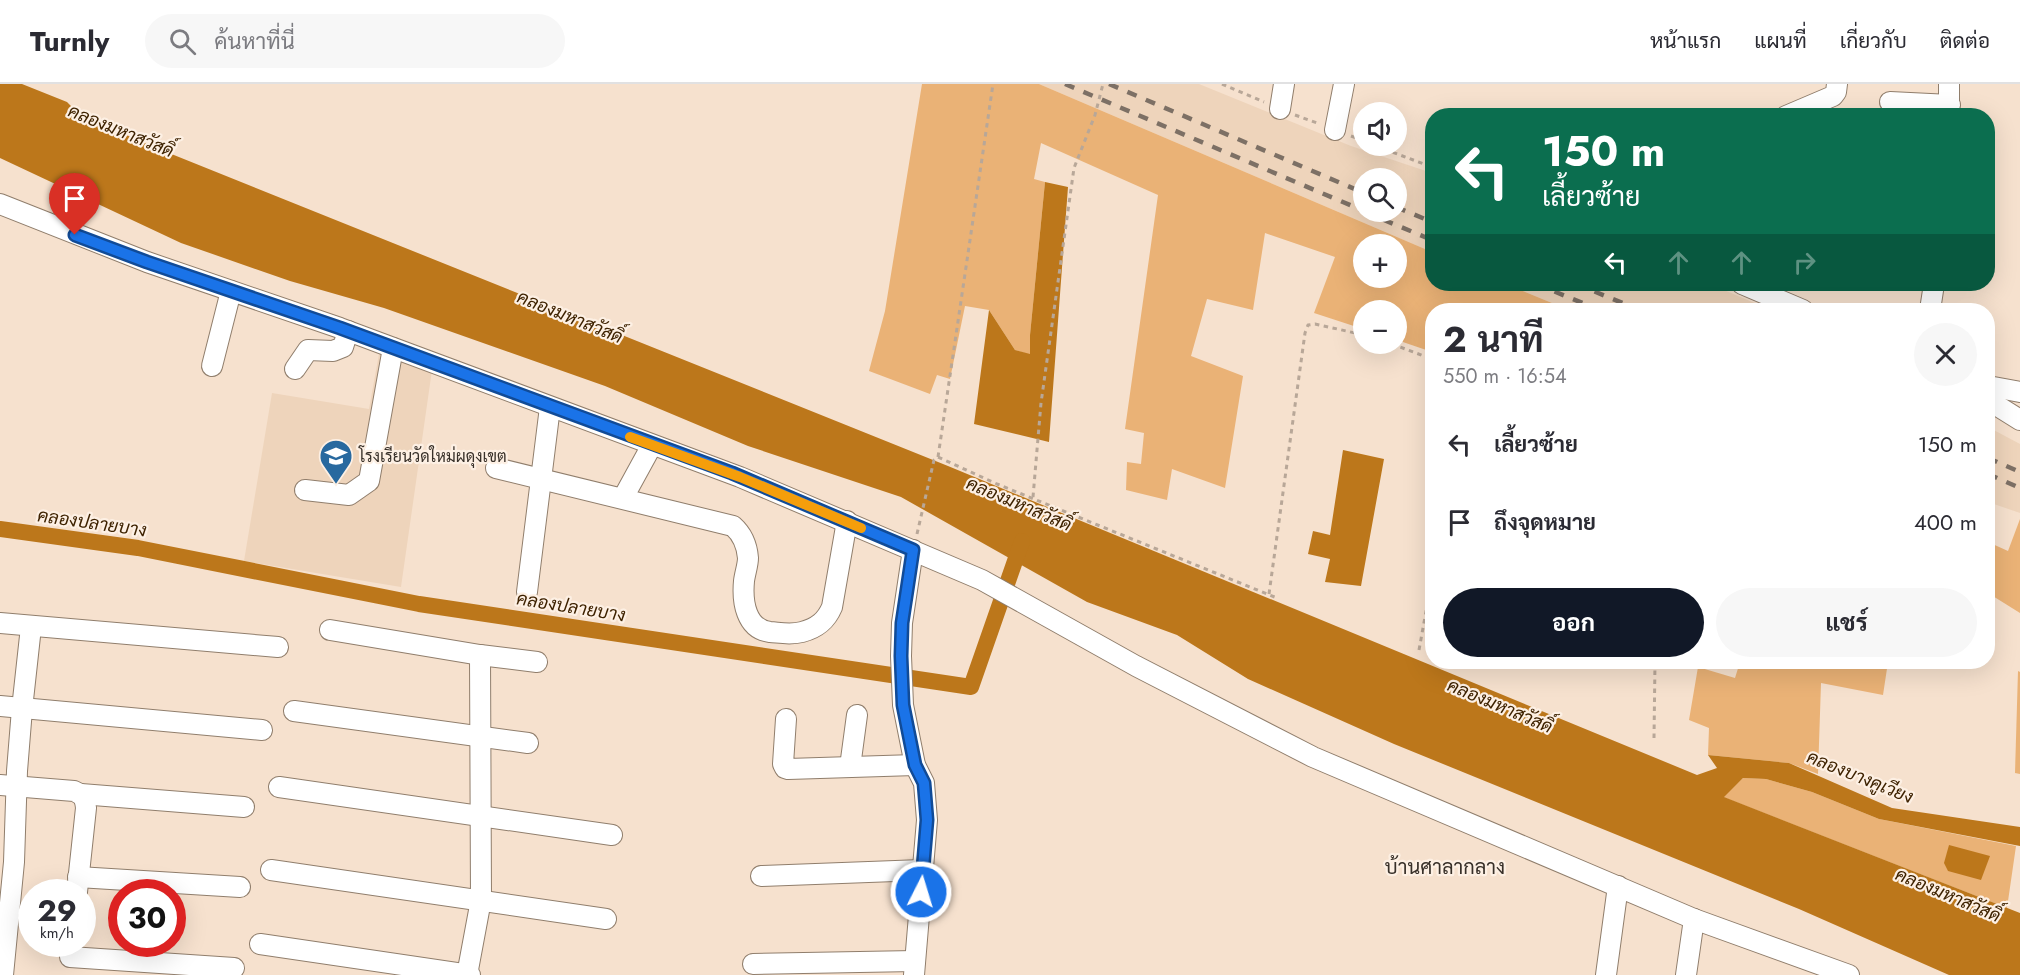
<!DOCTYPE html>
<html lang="th">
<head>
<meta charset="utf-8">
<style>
  :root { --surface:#fff; --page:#f7f7f7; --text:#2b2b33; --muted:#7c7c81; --line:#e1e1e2; --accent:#111827 }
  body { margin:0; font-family:Jost,Sarabun,sans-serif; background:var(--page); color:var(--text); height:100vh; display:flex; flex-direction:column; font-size:22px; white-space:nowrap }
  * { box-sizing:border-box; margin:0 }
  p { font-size:20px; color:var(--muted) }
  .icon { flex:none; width:33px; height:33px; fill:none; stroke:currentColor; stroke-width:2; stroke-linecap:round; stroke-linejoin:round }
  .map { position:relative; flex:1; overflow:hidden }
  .drawer { position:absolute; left:1425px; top:219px; width:570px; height:366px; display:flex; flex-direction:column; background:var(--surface); border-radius:24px; box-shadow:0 6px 24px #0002 }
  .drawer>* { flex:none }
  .top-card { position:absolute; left:1425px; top:24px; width:570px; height:183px; border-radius:24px; box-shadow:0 6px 24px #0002; background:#0b6e4f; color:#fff; overflow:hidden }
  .buttons { position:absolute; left:1353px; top:18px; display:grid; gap:12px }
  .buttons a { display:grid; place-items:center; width:54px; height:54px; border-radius:50%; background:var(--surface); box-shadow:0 6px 24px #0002; font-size:30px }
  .speed { position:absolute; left:18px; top:795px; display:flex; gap:12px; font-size:30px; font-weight:700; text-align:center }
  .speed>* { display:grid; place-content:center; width:78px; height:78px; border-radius:50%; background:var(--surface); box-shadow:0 6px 24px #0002; line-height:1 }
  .speed small { font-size:15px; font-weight:400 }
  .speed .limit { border:9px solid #d22; background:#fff; color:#111 }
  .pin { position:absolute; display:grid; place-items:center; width:51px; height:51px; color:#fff; margin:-62px -26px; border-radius:50% 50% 50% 0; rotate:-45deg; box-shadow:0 0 6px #0007 }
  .pin .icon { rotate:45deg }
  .me { position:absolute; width:66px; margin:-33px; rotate:5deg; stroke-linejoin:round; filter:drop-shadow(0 0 4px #0008) }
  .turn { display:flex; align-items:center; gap:21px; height:126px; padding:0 18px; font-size:27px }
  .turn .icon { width:78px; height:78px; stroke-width:2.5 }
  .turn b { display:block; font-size:42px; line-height:51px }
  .lanes { display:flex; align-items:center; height:57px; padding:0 18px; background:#0003; justify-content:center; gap:30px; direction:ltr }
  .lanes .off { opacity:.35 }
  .round { display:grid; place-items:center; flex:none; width:63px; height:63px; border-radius:32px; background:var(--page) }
  .overview { display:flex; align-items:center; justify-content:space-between; height:102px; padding:0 18px }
  h1 { font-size:36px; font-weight:700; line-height:45px }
  .action { display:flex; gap:12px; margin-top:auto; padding:12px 18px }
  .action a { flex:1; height:69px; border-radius:36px; background:var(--accent); color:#fff; font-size:24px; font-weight:700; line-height:69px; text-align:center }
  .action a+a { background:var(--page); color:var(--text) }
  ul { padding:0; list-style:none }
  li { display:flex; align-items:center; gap:18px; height:78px; padding:0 18px }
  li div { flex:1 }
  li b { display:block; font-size:22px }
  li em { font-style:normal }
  header { display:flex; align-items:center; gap:36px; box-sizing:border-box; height:84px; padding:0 30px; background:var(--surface); border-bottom:2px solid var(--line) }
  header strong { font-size:28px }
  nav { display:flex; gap:33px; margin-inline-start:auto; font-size:21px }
  .search { width:420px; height:54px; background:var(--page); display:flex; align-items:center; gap:15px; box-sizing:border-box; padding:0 21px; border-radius:33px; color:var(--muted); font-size:22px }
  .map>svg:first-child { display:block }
  .built { fill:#eed4bb; fill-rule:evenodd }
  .green { fill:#eab276; fill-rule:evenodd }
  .water { fill:#bc771b }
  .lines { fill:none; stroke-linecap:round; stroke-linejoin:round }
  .canal { stroke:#bc771b; stroke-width:16 }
  .minor-casing { stroke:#907e6c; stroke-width:22 }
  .path { stroke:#b8a798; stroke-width:3; stroke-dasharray:4.5 4.5; stroke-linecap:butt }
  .minor { stroke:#fff; stroke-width:20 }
  .rail { stroke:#7d7065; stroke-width:4.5; stroke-dasharray:10 10; stroke-linecap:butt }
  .route-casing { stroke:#114b97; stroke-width:15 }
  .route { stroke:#1a73e8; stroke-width:10 }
  .slow { stroke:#f59e0b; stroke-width:10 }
  .labels { text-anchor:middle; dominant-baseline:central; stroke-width:4.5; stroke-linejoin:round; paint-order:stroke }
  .poi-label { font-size:16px; fill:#383029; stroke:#fdf0e4; text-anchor:start }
  .water-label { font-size:18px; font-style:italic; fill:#3e2200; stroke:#fdf0e4 }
  .quarter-label { font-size:20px; fill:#383029; stroke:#fdf0e4 }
</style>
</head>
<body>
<header>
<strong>Turnly</strong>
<div class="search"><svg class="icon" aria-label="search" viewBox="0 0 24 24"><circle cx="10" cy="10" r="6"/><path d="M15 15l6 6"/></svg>ค้นหาที่นี่</div>
<nav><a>หน้าแรก</a><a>แผนที่</a><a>เกี่ยวกับ</a><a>ติดต่อ</a></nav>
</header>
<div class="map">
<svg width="2020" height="891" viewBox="0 0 2020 891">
  <rect width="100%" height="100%" fill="#f6e1ce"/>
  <g class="built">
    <path d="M 1039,0 L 1199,0 L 1351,62 L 1432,89 L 1432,168 ZM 1364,94 L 1396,94 L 1396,128 L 1364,128 Z"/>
    <polygon points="1506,200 1710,200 1771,226 1569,226"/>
    <polygon points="381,259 433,279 401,503 244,477 272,309 369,325"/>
    <polygon points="1988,343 2020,360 2020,429 1988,418"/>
  </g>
  <g class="green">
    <path d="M 922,0 L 1039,0 L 1432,168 L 1432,200 L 1506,200 L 1569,226 L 1432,226 L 1432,268 L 1397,256 L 1396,226 L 1364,226 L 1363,245 L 1314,229 L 1335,173 L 1265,149 L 1253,226 L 1207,215 L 1191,272 L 1243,292 L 1225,404 L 1172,385 L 1167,416 L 1126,406 L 1127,378 L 1141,380 L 1144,349 L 1125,345 L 1158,111 L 1041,59 L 1034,95 L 1045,98 L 1030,251 L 1030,271 L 1015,266 L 989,226 L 965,222 L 950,295 L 937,291 L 930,310 L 869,287 L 885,227 ZM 1364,160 L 1396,160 L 1396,194 L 1364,194 Z"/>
    <polygon points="2020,435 2020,529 1988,509 1988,458 2008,467"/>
    <polygon points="1740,578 1888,578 1883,611 1821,599 1818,690 1789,679 1708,671 1709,644 1689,636 1698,583 1735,594"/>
    <polygon points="2018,587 2020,588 2020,690 2015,689"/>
    <polygon points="1743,694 1766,695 1812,708 1879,735 2016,762 2007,824 1723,713"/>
  </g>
  <g class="water">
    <polygon points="0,0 22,0 67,18 80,31 154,63 948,382 1697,691 1717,684 1708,671 1789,679 1892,724 2020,743 2020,762 1879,735 1812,708 1766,695 1743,694 1724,713 2020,829 2020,891 1949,891 1799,825 1394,660 1248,595 1177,551 1087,518 901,413 748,362 605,302 384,224 290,197 181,159 0,74"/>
    <polygon points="1045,98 1068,103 1049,358 974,340 989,226 1015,266 1030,270 1030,251"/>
    <polygon points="1343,366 1384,375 1361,502 1325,498 1330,475 1308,470 1313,447 1330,451"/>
    <polygon points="1949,761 1990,772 1981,796 1948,787 1944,779"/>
  </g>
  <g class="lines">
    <polyline class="canal" points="0,445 138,464 419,520 971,603 1022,457"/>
    <g class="minor-casing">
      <g id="minor">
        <polyline points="1890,18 1950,21"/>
        <polyline points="1280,25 1284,0"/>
        <polyline points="1786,32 1833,12 1836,8 1837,0"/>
        <polyline points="1949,32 1949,0"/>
        <polyline points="1335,46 1344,0"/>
        <polyline points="0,120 147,178 340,244 740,393 982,496 1136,582 1313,673 1694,835 1849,891"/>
        <polyline points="1742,200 1803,226"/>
        <polyline points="1930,226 1934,200"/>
        <polyline points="212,282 231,207"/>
        <polyline points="295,285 308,266 333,267 343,263 348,247"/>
        <polyline points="1988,302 2020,308"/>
        <polyline points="1988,316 2020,336"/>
        <path d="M 496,384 L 733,442 C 742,450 747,461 748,474 C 748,481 745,489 744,497 C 742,518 746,545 770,548 C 782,549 791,551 802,548 C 817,544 826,537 832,523 L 847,437"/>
        <polyline points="305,406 349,411 369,397 393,264"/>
        <polyline points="623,414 652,361"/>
        <polyline points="913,466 902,539 901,572 903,621 915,681 924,699 927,736 914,891"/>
        <polyline points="527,508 550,323"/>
        <polyline points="0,539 278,563"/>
        <polyline points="330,546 480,571 537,578"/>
        <polyline points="0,622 262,646"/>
        <polyline points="294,627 528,659"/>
        <polyline points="786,635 783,680 785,684 788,685 915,681"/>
        <polyline points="850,683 857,631"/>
        <path d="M 0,701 L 74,707 C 83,711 85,714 86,724 L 77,808"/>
        <polyline points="279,703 612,751"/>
        <polyline points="81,710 244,723"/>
        <polyline points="271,786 606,835"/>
        <polyline points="761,792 922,786"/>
        <polyline points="78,793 240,803"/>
        <polyline points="260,860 470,891"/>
        <polyline points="70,873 234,884"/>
        <polyline points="753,880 915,877"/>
        <polyline points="3,891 14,778 17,687 22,625 31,543"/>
        <polyline points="467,891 481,816 480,571"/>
        <polyline points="1606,891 1618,802"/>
        <polyline points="1686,891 1694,835"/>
      </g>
    </g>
    <g class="path">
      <polyline points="1222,0 1264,18"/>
      <polyline points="1295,31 1320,40"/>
      <polyline points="1351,52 1364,57"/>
      <polyline points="1376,62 1432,83"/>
      <polyline points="1392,260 1432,275"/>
      <polyline points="938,373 993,0"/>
      <polyline points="1033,413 1041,319 1074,84 1095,31 1103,0"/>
      <polyline points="917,450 934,376 938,373 997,400 1277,514"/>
      <polyline points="1269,510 1305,249 1308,241 1315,240 1364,251"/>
      <polyline points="1419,566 1431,500 1432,367"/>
      <polyline points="1654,654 1655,578"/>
    </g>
    <use href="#minor" class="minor"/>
    <g class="rail">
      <polyline points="1065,0 1364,127"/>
      <polyline points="1109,0 1364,109"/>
      <polyline points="1396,123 1432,138"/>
      <polyline points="1365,128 1432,156"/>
      <polyline points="1536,200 1600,226"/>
      <polyline points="1576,200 1640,226"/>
      <polyline points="1988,374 2020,388"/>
      <polyline points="1988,390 2020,404"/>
    </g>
  </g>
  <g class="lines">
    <g class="route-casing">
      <polyline id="route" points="75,151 147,178 340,244 732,389 913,466 902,539 901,572 903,621 915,681 924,699 927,736 921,808"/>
    </g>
    <use href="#route" class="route"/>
    <polyline class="slow" points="630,353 740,393 861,444"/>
  </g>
  <defs>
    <g id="school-pin" transform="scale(1.725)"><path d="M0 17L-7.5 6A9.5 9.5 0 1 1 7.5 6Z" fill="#28699f" stroke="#fdf0e4"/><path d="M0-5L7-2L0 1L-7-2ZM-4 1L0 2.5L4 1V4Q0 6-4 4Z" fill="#fff"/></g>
  </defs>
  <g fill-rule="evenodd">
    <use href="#school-pin" x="336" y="372"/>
  </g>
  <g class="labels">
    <g class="poi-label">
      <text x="359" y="372">โรงเรียนวัดใหม่ผดุงเขต</text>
    </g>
    <g class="water-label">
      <text transform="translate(121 47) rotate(22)">คลองมหาสวัสดิ์</text>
      <text transform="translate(570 233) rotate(22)">คลองมหาสวัสดิ์</text>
      <text transform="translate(1019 420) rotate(23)">คลองมหาสวัสดิ์</text>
      <text transform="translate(92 439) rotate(8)">คลองปลายบาง</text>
      <text transform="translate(571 523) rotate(9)">คลองปลายบาง</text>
      <text transform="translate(1500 622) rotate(23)">คลองมหาสวัสดิ์</text>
      <text transform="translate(1860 693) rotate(22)">คลองบางคูเวียง</text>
      <text transform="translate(1948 811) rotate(23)">คลองมหาสวัสดิ์</text>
    </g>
    <g class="quarter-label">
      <text x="1445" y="783">บ้านศาลากลาง</text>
    </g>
  </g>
</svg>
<div class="buttons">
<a><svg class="icon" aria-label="sound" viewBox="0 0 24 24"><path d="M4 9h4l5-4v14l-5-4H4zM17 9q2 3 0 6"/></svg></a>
<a><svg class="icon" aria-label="search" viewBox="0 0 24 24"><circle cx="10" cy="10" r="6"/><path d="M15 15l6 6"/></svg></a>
<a>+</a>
<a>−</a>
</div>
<div class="speed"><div>29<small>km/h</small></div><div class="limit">30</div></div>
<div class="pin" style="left:75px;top:151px;background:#d93025"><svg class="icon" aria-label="arrive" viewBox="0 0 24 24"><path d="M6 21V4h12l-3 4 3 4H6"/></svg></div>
<svg class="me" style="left:921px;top:808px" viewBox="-20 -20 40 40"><circle r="17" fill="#1a73e8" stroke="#fff" stroke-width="3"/><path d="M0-11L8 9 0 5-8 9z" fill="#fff"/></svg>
<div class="top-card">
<div class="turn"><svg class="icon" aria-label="left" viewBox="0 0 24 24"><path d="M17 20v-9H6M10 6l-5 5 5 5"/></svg><div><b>150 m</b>เลี้ยวซ้าย</div></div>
<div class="lanes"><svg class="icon" aria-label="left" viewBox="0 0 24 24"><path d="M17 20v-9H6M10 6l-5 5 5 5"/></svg><svg class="icon off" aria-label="ahead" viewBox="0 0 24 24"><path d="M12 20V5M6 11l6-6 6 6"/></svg><svg class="icon off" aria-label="ahead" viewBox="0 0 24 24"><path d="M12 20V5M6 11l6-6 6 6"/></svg><svg class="icon off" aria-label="right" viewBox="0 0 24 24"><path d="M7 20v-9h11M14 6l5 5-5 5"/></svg></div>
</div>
<section class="drawer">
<div class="overview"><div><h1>2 นาที</h1><p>550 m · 16:54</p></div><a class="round"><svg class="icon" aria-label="close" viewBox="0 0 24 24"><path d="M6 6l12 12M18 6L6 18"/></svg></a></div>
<ul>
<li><svg class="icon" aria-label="left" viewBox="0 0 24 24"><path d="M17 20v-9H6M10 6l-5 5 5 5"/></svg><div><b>เลี้ยวซ้าย</b></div><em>150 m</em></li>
<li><svg class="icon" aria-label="arrive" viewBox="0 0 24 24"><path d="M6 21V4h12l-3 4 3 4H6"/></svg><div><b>ถึงจุดหมาย</b></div><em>400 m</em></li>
</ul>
<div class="action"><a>ออก</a><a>แชร์</a></div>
</section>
</div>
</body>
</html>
